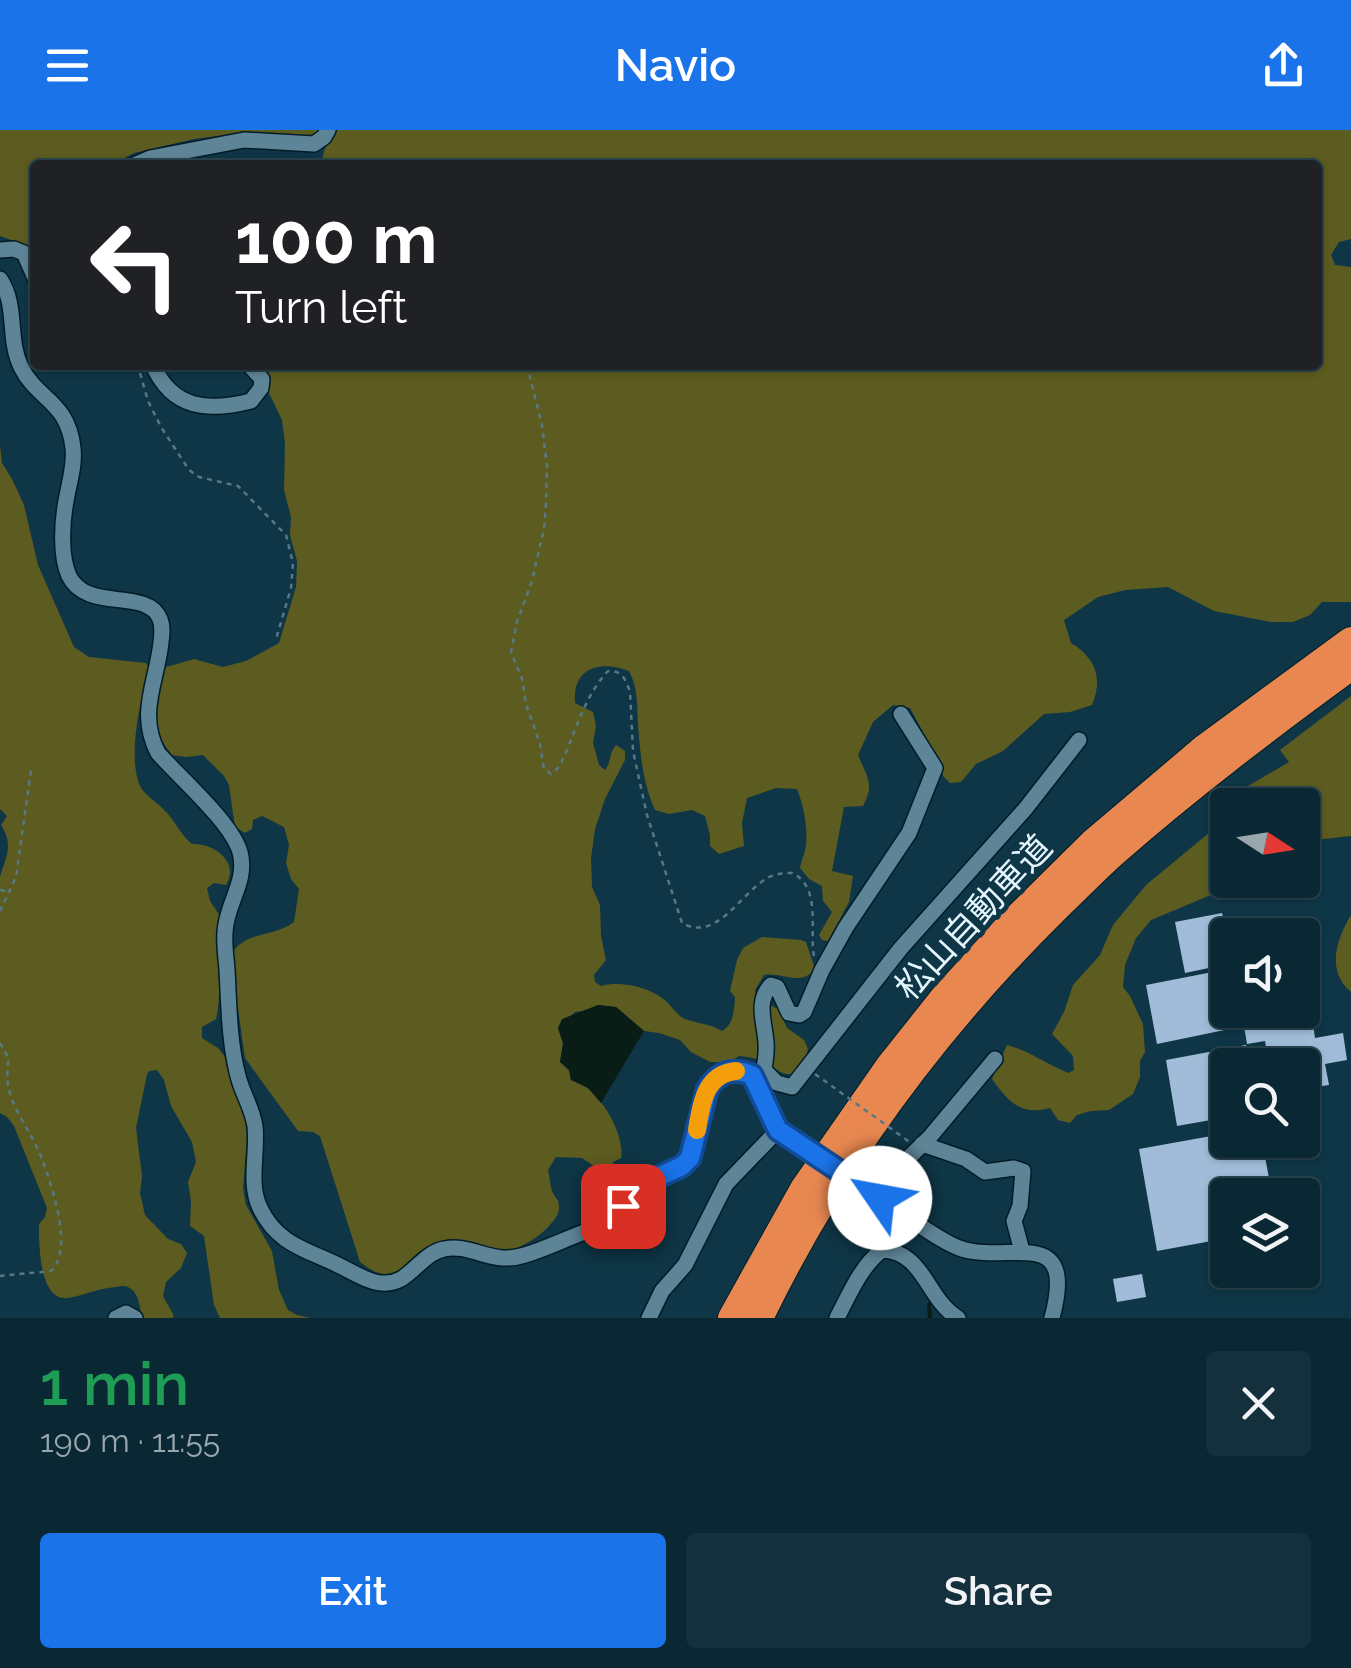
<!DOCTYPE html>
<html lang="en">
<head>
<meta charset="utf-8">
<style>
  :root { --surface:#0a2834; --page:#13303c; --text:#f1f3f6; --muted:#99a6ac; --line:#2a444f; --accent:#1a73e8 }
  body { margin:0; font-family:Raleway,"Noto Sans JP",sans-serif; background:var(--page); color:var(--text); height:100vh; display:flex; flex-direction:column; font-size:38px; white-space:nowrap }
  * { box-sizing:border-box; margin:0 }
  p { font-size:32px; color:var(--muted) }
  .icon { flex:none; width:55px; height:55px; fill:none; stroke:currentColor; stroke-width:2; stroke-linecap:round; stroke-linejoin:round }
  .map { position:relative; height:1188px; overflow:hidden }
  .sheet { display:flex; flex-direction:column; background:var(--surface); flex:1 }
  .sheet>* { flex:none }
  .hud { position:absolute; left:30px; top:30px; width:1292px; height:210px; border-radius:10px; box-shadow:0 2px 8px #0004,0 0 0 2px var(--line); background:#202124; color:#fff; overflow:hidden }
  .needle { width:65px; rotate:102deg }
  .buttons { position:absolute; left:1210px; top:658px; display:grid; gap:20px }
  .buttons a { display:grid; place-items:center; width:110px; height:110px; border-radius:10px; background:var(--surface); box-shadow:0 2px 8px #0004,0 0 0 2px var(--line); font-size:50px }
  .pin { position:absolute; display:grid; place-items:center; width:85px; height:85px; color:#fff; margin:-42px; border-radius:20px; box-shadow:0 5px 15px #0006 }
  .me { position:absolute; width:110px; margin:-55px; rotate:303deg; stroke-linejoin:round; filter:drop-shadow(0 0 8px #0008) }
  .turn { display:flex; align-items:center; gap:35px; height:210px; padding:0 40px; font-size:45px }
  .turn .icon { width:130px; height:130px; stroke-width:2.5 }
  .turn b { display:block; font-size:70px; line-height:85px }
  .round { display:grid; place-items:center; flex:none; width:105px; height:105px; border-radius:10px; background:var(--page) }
  .headline { display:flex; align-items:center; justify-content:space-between; height:170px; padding:0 40px }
  h1 { font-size:60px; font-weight:600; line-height:75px; color:#1e9e55 }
  .cta { display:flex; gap:20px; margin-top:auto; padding:20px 40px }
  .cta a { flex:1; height:115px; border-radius:10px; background:var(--accent); color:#fff; font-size:40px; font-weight:600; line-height:115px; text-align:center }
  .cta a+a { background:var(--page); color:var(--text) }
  header { display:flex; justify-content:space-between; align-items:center; height:130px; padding:0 40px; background:var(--accent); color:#fff; font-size:45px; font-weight:600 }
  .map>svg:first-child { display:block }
  .green { fill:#5c5c20 }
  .water { fill:#091c16 }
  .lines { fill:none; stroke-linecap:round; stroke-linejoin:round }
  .stream { stroke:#091c16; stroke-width:4 }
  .building { fill:#a0bcd9 }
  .street-casing { stroke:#001c28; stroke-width:18 }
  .highway-casing { stroke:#001c28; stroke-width:30 }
  .path { stroke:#587885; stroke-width:2.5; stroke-dasharray:5 5; stroke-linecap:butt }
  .street { stroke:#5e8597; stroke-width:15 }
  .highway { stroke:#e88850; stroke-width:28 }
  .street-bridge-casing { stroke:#001c28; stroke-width:18; stroke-linecap:butt }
  .path-bridge { stroke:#587885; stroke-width:2.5; stroke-dasharray:5 5; stroke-linecap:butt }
  .street-bridge { stroke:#5e8597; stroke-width:15 }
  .route-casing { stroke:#114b97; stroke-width:25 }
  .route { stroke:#1a73e8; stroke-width:18 }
  .slow { stroke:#f59e0b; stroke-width:18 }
  .labels { text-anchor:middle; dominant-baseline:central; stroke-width:10; stroke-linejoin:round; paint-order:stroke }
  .street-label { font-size:35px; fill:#e5f6fe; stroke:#0e3646 }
</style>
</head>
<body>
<header><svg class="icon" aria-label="menu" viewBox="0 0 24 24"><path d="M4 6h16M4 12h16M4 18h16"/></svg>Navio<svg class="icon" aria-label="share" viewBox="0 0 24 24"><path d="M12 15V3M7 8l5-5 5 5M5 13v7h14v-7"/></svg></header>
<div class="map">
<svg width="1351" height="1188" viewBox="0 0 1351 1188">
  <rect width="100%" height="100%" fill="#0e3646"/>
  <g class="green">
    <polygon points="0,0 321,0 315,5 306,7 242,3 194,9 134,23 126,27 121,35 35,35 35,125 31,117 0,106"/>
    <path d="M 337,0 L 1351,0 L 1351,109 L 1339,112 L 1331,125 L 1335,135 L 1351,137 L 1351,472 L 1322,472 L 1310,485 L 1293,492 L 1271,492 L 1214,481 L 1168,457 L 1125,460 L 1098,467 L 1064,490 L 1071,513 C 1096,528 1103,549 1092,575 L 1070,582 L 1044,584 L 1003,621 L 976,634 L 961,652 L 950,653 L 943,646 L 939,632 L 910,578 L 893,575 L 873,592 L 858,625 C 867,647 875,654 863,676 L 844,677 L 832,741 L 853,746 L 849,772 L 828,811 L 822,810 L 819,805 L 832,782 L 823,771 L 822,756 L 809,749 L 800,738 C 801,732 803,727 805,721 C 809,702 804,676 797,659 L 776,658 L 747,668 L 742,693 L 744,716 L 719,724 L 710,716 L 710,705 L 705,686 L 692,680 L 669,684 L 655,680 C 643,654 640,623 638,594 C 637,576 638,557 629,541 C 601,530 572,537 575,573 L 593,582 L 596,596 L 593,613 L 599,635 L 605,640 C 612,631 608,625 616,615 L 625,621 L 625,630 L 605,669 L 595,699 L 591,728 L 592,757 L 600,775 L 601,806 L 606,830 L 594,845 L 595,852 L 601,856 C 620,851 645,856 662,868 C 670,873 676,885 685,889 C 698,894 709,893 722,901 C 734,894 734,880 735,867 L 730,861 L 737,830 L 743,818 L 762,807 L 801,810 L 806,812 L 815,839 C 800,857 783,842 764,845 L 755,860 L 756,868 L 778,879 L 787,898 L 804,910 L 808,919 L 805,930 L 796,944 C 780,946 778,939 765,932 C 757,928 748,927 739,926 L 730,932 L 710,932 L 691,922 L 680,910 L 659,903 L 644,901 L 616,877 L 598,875 L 588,880 L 575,882 L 558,898 L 563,913 L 560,932 L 569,940 L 571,950 C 576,952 582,954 586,957 C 604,970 625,1006 621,1028 L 613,1032 L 616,1044 L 612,1050 L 605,1053 L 596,1047 L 594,1036 L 582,1028 L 556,1027 L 548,1040 C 550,1048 550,1057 553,1063 C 558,1073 558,1066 559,1077 C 559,1086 554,1090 548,1097 C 536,1110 511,1124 493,1122 C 473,1120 454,1108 432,1115 C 402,1125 400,1164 360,1132 L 320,1006 L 313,1002 L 298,1001 L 245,928 L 233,844 L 234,820 C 252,800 272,808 294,792 L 299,759 L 291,749 L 286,733 L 289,715 L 284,697 L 262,686 L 253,690 L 252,699 L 245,703 L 235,697 L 229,655 L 224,646 L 203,625 L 186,627 L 172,625 C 146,594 156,572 166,537 L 194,529 L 223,537 L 246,531 L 279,513 L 296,457 L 297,431 L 290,405 L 291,387 L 284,360 L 285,313 L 282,290 L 268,261 L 270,249 L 266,235 L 1318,235 L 1318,35 L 324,35 C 318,22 332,11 337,0 Z"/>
    <path d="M 0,315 L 2,333 L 12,349 L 24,375 L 38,435 L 74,517 L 89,527 L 146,533 L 149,538 C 141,568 127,626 140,656 C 144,665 160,674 167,683 C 176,693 181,705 192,714 C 214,713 240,732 226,755 L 214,753 L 207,758 L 210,771 L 220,786 C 213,820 224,855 216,889 L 202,897 L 202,908 L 218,918 L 226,928 L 232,956 L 245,984 L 247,1008 L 243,1058 L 246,1075 L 272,1121 L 279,1160 L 288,1180 L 297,1185 L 310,1188 L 220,1188 L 214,1175 L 204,1106 L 190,1096 L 191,1071 L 188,1052 L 196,1032 L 192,1012 L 171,976 L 164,950 L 157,940 L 149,941 L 147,944 L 136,998 L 142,1046 L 140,1063 L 145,1085 L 168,1109 L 181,1114 L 187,1123 L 181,1138 L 166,1152 L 163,1166 L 174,1186 L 172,1188 L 143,1188 C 139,1179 140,1165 131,1159 C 126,1155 122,1156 116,1157 C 99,1158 85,1165 68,1168 C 39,1172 39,1114 39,1094 L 45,1087 L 47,1078 L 14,996 L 7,987 L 0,983 L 0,747 C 6,726 14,715 1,695 L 7,686 L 0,679 Z"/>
    <polygon points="1351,566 1351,706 1315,710 1303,716 1302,675 1244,675 1251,669 1243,659 1289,632 1280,620"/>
    <path d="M 1227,688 L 1228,750 L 1269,750 L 1264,757 L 1218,762 L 1151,790 L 1136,808 L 1125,835 L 1123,857 L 1130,866 L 1143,894 L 1145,922 L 1140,931 L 1140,947 L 1133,964 L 1109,980 L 1091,981 L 1077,985 L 1070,993 L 1058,990 L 1050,978 C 1020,986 1009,972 992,949 L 1007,915 C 1030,921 1047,935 1069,943 L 1074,940 L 1073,926 L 1052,904 L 1064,882 L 1073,855 L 1100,825 L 1113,795 L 1146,755 Z"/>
    <path d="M 1351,785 L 1351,862 C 1326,841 1336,810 1351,785 Z"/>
  </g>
  <polygon class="water" points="598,875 616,877 644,901 601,973 588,958 571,950 569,940 560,932 563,913 558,898 562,889"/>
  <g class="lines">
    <polyline class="stream" points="930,1188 929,1175 933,1170"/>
  </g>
  <g class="building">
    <polygon points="1222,783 1228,808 1228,834 1185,843 1175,792"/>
    <polygon points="1228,839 1228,880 1302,880 1302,869 1309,868 1315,908 1343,903 1347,930 1325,934 1329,955 1302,959 1302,935 1269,935 1265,911 1247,914 1244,896 1157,914 1146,855"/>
    <polygon points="1246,915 1250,935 1228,935 1228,987 1177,996 1166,930"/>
    <polygon points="1228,1003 1228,1010 1262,1010 1272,1065 1228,1065 1228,1108 1157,1121 1139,1019"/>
    <polygon points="1142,1144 1146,1167 1117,1172 1113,1149"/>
  </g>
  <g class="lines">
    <g class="street-casing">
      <g id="street">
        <polyline points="134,35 150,28 244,10 314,14 324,7 328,0"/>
        <polyline points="0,120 14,119 24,123 35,148"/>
        <path d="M 0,149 C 18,176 7,208 21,237 C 37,270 68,271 73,318 C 75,336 69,353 66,371 C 62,392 60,426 69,446 C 87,483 147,457 160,489 C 163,497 162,504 161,512 C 157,552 137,583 158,623 C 180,648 231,692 240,722 C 248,751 226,774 225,802 C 224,815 226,827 227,840 C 229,875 229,912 238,946 C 242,963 252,977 255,996 C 258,1023 248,1053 260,1078 C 277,1114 305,1119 338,1135 C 357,1144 379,1161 401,1149 C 416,1140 427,1122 444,1119 C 472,1113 491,1136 525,1125 C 545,1119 563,1110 582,1103 C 591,1099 601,1097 610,1091 C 623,1082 633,1064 647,1054 C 657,1046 670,1043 680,1037 C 712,1018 685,919 751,945 L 764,940"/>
        <path d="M 153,235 C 172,279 208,282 251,271 L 261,258 L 262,249 L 249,235"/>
        <polyline points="764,940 777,953 792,957 901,818 1026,678 1079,610"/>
        <path d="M 764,940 C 765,931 767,922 766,913 C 765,893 755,872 771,855 L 777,857 L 789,883 L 799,885 L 804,882 L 822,840 L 846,797 L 909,703 L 935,638 L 901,584"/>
        <path d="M 751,945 C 761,964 767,989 783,1004"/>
        <polyline points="922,1014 966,1029 985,1042 1014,1038 1023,1041 1020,1076 1014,1091 1022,1121"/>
        <path d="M 876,1064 C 895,1078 941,1113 962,1119 C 1011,1134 1077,1093 1052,1188"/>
        <polyline points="878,1066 893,1043 929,1008 995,929"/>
        <polyline points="116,1188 126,1183 135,1188"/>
        <polyline points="649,1188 662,1161 685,1135 726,1054 778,1000"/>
        <path d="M 837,1188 C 849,1165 861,1136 882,1120 C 924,1121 927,1170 958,1188"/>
      </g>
    </g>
    <g class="highway-casing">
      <g id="highway">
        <polyline points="732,1188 804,1059 889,937 943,869 1010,795 1093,713 1205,618 1351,511"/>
        <path d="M 759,1188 C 833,1035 936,896 1057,777 C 1075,760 1093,741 1112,724 C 1188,657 1269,596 1351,536"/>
      </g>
    </g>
    <g class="path">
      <path d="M 527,235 L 542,295 L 547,336 L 546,373 L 544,399 L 532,451 L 517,492 L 511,522 L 522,549 L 526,574 L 540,614 L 544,639 L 551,644 L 559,637 C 576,604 582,569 608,541 L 617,542 L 624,548 L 630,561 L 633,621 L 647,685 L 682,793 C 717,813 741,762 769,747 C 776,744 784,743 792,743 C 822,757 809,800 814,826"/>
      <polyline points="140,243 148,271 161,297 189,340 199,347 238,356 286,405 293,433 291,458 276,509"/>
      <polyline points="0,760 10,762"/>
      <polyline points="0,781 16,747 31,640"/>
      <path d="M 0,913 L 9,929 C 0,970 29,994 42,1029 C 52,1056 74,1120 51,1141 L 0,1146"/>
      <polyline points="871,1082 867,1088 909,1112"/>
    </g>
    <use href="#street" class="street"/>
    <use href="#highway" class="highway"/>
    <g class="street-bridge-casing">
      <polyline id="street-bridge" points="783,1004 876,1064"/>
    </g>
    <polyline class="path-bridge" points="815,944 911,1013"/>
    <use href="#street-bridge" class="street-bridge"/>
  </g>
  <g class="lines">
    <g class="route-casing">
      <path id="route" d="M 623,1076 L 648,1052 L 682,1036 L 690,1028 L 707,960 C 718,942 732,937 752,945 L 778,1000 L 880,1068"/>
    </g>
    <use href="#route" class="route"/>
    <path class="slow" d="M 697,1000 C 701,974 705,944 736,941"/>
  </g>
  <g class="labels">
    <g class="street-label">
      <text transform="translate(973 787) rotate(-47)">松山自動車道</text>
    </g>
  </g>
</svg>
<div class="buttons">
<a><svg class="needle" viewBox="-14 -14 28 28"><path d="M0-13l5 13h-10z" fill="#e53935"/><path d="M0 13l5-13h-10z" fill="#99a6ac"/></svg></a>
<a><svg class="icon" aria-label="sound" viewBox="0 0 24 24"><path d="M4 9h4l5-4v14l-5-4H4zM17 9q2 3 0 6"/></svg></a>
<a><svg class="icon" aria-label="search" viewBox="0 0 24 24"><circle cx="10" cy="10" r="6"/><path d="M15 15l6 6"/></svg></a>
<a><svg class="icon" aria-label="layers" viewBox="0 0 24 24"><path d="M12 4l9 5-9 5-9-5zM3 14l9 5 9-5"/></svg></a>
</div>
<div class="pin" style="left:623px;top:1076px;background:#d93025"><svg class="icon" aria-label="arrive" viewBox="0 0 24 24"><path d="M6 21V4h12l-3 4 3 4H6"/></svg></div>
<svg class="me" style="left:880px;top:1068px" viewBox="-20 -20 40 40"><circle r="19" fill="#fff"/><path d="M0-13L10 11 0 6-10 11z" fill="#1a73e8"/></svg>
<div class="hud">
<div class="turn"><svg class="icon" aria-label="left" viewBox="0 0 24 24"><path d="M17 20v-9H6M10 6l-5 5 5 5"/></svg><div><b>100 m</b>Turn left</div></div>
</div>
</div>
<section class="sheet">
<div class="headline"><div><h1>1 min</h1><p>190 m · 11:55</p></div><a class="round"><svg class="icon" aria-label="close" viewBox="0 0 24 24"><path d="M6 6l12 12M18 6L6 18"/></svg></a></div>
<div class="cta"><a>Exit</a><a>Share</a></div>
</section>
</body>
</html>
